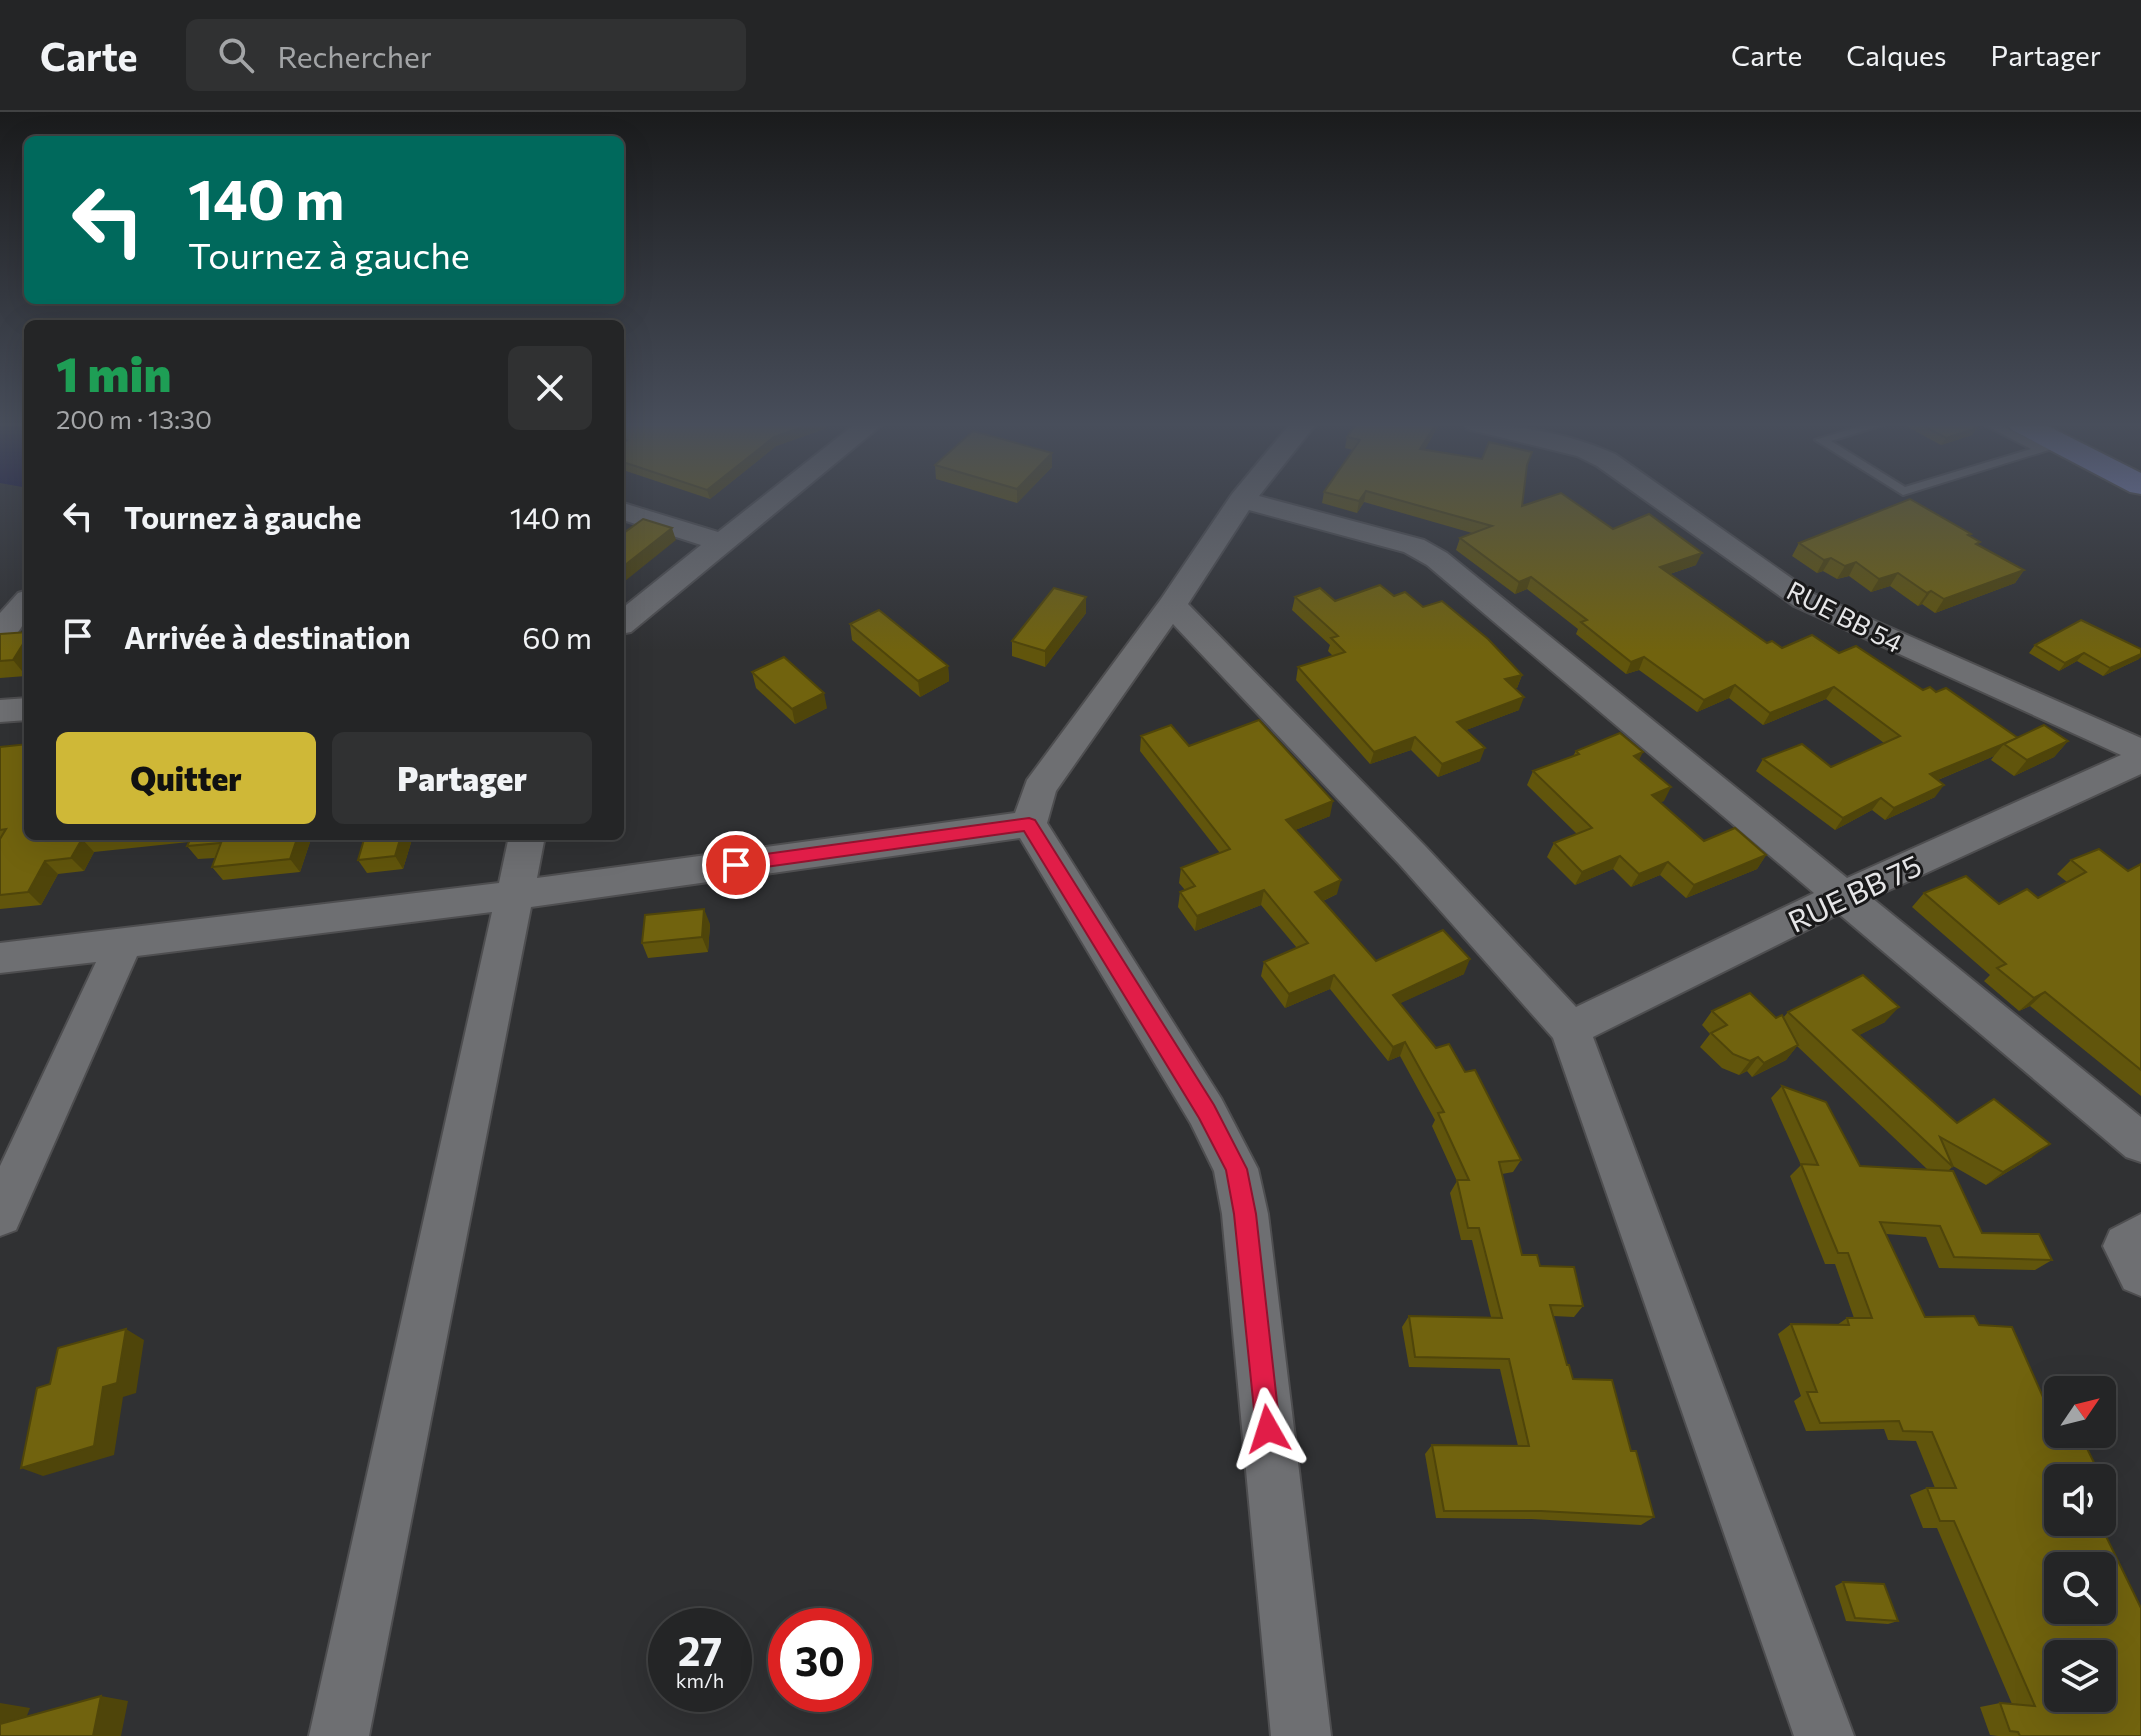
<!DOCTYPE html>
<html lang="fr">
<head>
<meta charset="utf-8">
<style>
  :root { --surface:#242526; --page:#303132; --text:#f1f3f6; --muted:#a3a5a7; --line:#414243; --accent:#cfb837 }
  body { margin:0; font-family:Commissioner,sans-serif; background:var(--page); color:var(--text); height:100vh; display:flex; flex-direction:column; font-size:30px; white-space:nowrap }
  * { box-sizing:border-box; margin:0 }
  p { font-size:26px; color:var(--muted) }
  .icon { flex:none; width:44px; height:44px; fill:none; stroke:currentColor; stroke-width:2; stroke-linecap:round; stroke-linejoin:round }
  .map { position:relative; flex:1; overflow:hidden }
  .side { position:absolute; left:24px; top:208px; width:600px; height:520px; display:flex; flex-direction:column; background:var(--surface); border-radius:12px; box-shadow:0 8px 32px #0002,0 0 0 2px var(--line) }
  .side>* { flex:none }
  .guide { position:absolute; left:24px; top:24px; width:600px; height:168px; border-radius:12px; box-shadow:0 8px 32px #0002,0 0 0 2px var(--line); background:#00695c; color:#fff; overflow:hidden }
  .needle { width:52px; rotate:55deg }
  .fabs { position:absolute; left:2044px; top:1264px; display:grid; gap:16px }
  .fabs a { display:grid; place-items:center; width:72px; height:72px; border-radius:12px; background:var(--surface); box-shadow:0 8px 32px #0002,0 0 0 2px var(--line); font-size:40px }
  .speed { position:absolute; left:648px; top:1496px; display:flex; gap:16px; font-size:40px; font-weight:700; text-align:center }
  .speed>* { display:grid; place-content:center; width:104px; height:104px; border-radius:50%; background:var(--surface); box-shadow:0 8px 32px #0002,0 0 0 2px var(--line); line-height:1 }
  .speed small { font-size:20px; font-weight:400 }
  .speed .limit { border:12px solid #d22; background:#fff; color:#111 }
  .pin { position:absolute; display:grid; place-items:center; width:68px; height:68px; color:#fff; margin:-34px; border:4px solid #fff; border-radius:50%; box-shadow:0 2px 8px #0007 }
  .me { position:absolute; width:88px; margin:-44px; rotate:354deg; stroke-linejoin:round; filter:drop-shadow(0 0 6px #0008) }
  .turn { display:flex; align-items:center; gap:28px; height:168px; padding:0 32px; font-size:36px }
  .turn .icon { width:104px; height:104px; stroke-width:2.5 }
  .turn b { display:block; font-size:56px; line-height:68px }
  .round { display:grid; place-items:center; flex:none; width:84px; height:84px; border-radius:12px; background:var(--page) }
  .summary { display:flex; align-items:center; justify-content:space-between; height:136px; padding:0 32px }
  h1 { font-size:48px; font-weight:800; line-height:60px; color:#1e9e55 }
  .button { display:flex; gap:16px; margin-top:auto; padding:16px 32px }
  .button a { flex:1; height:92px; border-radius:12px; background:var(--accent); color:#111; font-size:32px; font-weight:800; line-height:92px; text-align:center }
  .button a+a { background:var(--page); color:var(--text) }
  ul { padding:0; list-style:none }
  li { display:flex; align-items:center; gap:24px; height:120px; padding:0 32px }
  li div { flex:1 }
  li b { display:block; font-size:30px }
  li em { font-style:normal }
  header { display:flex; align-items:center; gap:48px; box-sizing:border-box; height:112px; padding:0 40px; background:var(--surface); border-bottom:2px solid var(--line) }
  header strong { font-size:38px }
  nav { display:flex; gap:44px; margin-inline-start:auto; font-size:28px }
  .search { width:560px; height:72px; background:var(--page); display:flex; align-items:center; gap:20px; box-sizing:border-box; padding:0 28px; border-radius:12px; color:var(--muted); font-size:30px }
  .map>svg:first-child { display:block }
  .water { fill:#141349 }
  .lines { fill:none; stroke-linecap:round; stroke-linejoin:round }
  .service-casing { stroke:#4e4e50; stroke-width:4 }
  .minor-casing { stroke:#4e4e50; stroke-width:4 }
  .trunk-casing { stroke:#4e4e50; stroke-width:4 }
  .service { fill:#6e6f72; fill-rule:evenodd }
  .minor { fill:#6e6f72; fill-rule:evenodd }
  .trunk { fill:#7c86c1; fill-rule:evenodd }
  .wall { fill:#61550c }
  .shaded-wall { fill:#4f450a }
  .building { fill:#71630e; stroke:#4f450a; stroke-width:2; fill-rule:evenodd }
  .route { fill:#e11d48; stroke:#92132f; stroke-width:2 }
  .labels { text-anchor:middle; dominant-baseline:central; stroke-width:6; stroke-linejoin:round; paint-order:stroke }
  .far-street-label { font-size:26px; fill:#e6e6e8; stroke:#19191a }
  .street-label { font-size:30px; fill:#e6e6e8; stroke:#19191a }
</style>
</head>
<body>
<header>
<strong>Carte</strong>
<div class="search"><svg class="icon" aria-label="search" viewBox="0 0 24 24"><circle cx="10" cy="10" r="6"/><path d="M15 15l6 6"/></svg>Rechercher</div>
<nav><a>Carte</a><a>Calques</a><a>Partager</a></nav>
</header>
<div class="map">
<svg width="2141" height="1624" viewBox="0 0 2141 1624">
  <rect width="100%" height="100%" fill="#303133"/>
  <polygon class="water" points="0,312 28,312 28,376 0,371"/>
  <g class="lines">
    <g class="service-casing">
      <polygon id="service" points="1867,312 1886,312 1831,329 1905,375 2031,337 1983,312 1998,312 2043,334 2062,328 2068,332 1903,383 1815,328"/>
    </g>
    <g class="minor-casing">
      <g id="minor">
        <polygon points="855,312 883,312 631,520 620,522 620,498 701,433 620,407 620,390 718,420"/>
        <path d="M 1290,312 L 1316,312 L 1259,384 L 1424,428 L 1447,441 L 1847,766 L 2121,643 L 1794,494 L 1597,354 L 1577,344 L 1467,317 L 1464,312 C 1515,312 1568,321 1615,342 L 1814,482 L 2141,626 L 2141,662 L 1872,786 L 2141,1005 L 2141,1050 L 2126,1045 L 1839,802 L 1593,925 L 1854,1624 L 1794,1624 L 1553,926 L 1400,753 L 1173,512 L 1056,679 L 1047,711 L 1221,986 L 1258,1057 L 1268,1102 L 1331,1624 L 1271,1624 L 1222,1102 L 1214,1059 L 1191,1012 L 1020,726 L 531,795 L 369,1624 L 309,1624 L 492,800 L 137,844 L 16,1118 L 0,1124 L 0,1054 L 96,850 L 0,861 L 0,831 L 499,771 L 509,724 L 545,724 L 537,766 L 1015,701 L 1027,668 L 1161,487 L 1232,382 ZM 1249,398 L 1404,440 L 1427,453 L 1814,781 L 1576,895 L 1426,735 L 1188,492 Z"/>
        <path d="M 28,478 C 28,501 26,524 0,530 L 0,501 L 18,481 Z"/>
        <polygon points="28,586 28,608 0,610 0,588"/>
        <polygon points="2141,1102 2141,1184 2124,1177 2103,1134 2110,1118"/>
      </g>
    </g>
    <g class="trunk-casing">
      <polygon id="trunk" points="2007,312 2044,312 2141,361 2141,382 2130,380 2012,318"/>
    </g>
    <use href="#service" class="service"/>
    <use href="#minor" class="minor"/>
    <use href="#trunk" class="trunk"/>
  </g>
  <g class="wall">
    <polygon points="620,312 826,312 827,316 776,334 710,387 620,357"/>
    <polygon points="1356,312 1439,312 1424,337 1527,355 1522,394 1613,417 1696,453 1670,462 1767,531 1782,536 1839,541 1923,578 1936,580 2018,626 2068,629 2054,645 2014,664 1991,648 1994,644 1938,668 1935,685 1885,708 1872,698 1835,718 1756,659 1763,647 1831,655 1884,631 1826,587 1763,613 1729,586 1697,600 1639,558 1626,562 1576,522 1578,517 1527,477 1515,482 1456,438 1460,426 1472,421 1364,390 1357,401 1322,391 1324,380 1353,338 1345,336 1347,325"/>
    <polygon points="1902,312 1971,312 1972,323 1941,333"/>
    <polygon points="1052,341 1052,355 1017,391 936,367 935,353"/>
    <polygon points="1969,424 1978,433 2024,458 2015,471 1935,501 1922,492 1918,494 1890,474 1871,480 1849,464 1837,467 1823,459 1817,461 1792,444 1799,431"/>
    <polygon points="1394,484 1423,495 1522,563 1517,576 1515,576 1519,598 1466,618 1480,649 1438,665 1411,638 1370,652 1296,568 1298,555 1333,544 1328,539 1330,533 1292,498 1295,485 1335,489"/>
    <polygon points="1086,485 1086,501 1045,555 1012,544 1012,529"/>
    <polygon points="850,512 948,554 949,569 920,585 852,528"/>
    <polygon points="0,522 26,564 0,566"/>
    <polygon points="2035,533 2139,547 2103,564 2077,549 2059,559 2029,541"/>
    <polygon points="752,560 827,596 795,612 756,576"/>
    <polygon points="1141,624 1189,634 1330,704 1295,718 1337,782 1323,789 1376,849 1464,862 1400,891 1436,936 1465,960 1521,1048 1513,1060 1502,1062 1522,1143 1540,1154 1583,1194 1574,1205 1553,1204 1567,1253 1573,1267 1631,1339 1654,1405 1641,1413 1531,1407 1436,1406 1425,1342 1432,1333 1518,1334 1500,1257 1409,1255 1402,1215 1409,1204 1491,1205 1472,1128 1461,1128 1450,1081 1457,1069 1432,1014 1435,1008 1400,944 1388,949 1330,877 1285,896 1261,864 1264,850 1297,836 1261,793 1195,819 1178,795 1180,780 1185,778 1179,771 1181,756 1220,741 1140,639"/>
    <polygon points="0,635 28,724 312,724 300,760 223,768 212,755 215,746 198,747 187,734 189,730 94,740 84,759 58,762 41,793 0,797"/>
    <polygon points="1576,639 1639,648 1664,689 1660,690 1704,729 1766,743 1757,757 1686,786 1660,763 1631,775 1613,757 1575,773 1547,745 1554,731 1577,722 1527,673 1533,659 1573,644"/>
    <polygon points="365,724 413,724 403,757 367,761 358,748"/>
    <polygon points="2071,748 2128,759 2141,752 2141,984 2030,894 2019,899 1984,869 1990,863 1912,795 1924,781 1999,792 2038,786 2067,770 2057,762"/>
    <polygon points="710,812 708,840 648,846 642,831"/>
    <polygon points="1712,899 1776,906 1783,906 1788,900 1885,910 1859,923 1957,1011 2032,1045 1986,1073 1953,1054 1948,1059 1982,1121 2052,1148 2035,1158 1939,1156 1926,1125 1886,1122 1925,1205 1979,1213 2054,1310 2099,1361 2086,1366 2058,1366 2141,1624 1998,1624 1990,1623 1980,1595 2000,1591 2012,1592 1937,1416 1923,1416 1910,1383 1927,1376 1935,1376 1916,1329 1888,1328 1884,1317 1806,1319 1794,1289 1801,1284 1778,1222 1791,1212 1837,1213 1847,1206 1854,1206 1835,1152 1825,1152 1790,1064 1801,1053 1771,986 1782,974 1860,1054 1927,1057 1797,934 1786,948 1752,965 1747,959 1739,963 1722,956 1700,935 1710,922 1702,913"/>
    <polygon points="1843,1470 1898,1509 1888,1512 1846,1509 1835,1474"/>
  </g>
  <g class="shaded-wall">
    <polygon points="812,312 826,312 827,316 776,334 710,387 707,378 774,325"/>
    <polygon points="1436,312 1439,312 1438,315 1418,349 1420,337"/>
    <polygon points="1977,316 1972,323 1941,333 1946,326"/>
    <polygon points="1052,341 1052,355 1017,391 1017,377"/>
    <polygon points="1366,379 1364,390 1357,401 1359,389"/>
    <polygon points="672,416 676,428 620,473 620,457"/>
    <polygon points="1702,441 1696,453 1655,467 1660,455"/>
    <polygon points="1831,446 1823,459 1817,461 1824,448"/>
    <polygon points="1856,450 1849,464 1837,467 1845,454"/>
    <polygon points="2024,458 2015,471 1935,501 1944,487"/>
    <polygon points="1898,461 1890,474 1871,480 1879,467"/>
    <polygon points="1531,465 1527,477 1515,482 1519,470"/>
    <polygon points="1931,479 1922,492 1918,494 1927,481"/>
    <polygon points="1086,485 1086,501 1045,555 1045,539"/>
    <polygon points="28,524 28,561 26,564 13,548"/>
    <polygon points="2084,541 2077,549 2059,559 2065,551"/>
    <polygon points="2141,542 2141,545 2139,547 2103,564 2110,556"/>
    <polygon points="1644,545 1639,558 1626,562 1631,550"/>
    <polygon points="948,554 949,569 920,585 918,569"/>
    <polygon points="1522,563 1517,576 1500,580 1505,567"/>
    <polygon points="1735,573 1729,586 1697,600 1704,588"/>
    <polygon points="1834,575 1826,587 1763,613 1770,601"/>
    <polygon points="824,581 827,596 795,612 792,597"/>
    <polygon points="1524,585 1519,598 1453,623 1457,610"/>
    <polygon points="1415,625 1411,638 1370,652 1374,640"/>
    <polygon points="2068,629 2054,645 2014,664 2027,648"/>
    <polygon points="2004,632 1994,644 1921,675 1930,662"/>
    <polygon points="1485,636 1480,649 1438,665 1442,652"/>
    <polygon points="1643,640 1636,654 1634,644"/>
    <polygon points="1944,673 1935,685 1885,708 1894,696"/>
    <polygon points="1671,675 1664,689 1644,696 1652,683"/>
    <polygon points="1881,686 1872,698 1835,718 1843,706"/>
    <polygon points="1333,689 1330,704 1283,723 1286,708"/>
    <polygon points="298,724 312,724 300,760 290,747"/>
    <polygon points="401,724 413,724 403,757 395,744"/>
    <polygon points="82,727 94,740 84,759 71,746"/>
    <polygon points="1766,743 1757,757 1686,786 1694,773"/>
    <polygon points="1620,744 1613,757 1575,773 1582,760"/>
    <polygon points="45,749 58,762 41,793 28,780"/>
    <polygon points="1668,750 1660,763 1631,775 1639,762"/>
    <polygon points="1341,768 1337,782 1312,794 1315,780"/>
    <polygon points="1264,778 1261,793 1195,819 1197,804"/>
    <polygon points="704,797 710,812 708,840 702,825"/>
    <polygon points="1470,847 1464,862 1388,897 1393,883"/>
    <polygon points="1334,863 1330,877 1285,896 1289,882"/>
    <polygon points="2045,880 2030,894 2019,899 2034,886"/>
    <polygon points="1899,895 1885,910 1840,933 1853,918"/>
    <polygon points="1405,930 1400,944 1388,949 1393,935"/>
    <polygon points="1798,933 1786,948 1752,965 1764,951"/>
    <polygon points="1758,945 1747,959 1739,963 1750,949"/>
    <polygon points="2050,1032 2032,1045 1986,1073 2003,1060"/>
    <polygon points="126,1217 144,1228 136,1281 123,1285 114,1343 43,1364 21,1356 103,1275"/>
    <polygon points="101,1584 128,1589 121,1624 93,1624"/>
    <polygon points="0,1591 30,1596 21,1619 0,1616"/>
  </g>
  <g class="building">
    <polygon points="620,312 812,312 774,325 707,378 620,349 620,333 627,328 620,325"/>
    <polygon points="1356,312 1436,312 1420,337 1482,347 1489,330 1532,340 1527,353 1522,394 1561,381 1613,417 1649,402 1702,441 1660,455 1767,531 1772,529 1782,536 1812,523 1839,541 1856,534 1923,578 1930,575 1936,580 1946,576 2018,626 1930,662 1944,673 1894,696 1881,686 1843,706 1763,647 1802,632 1831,655 1900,624 1834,575 1770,601 1735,573 1704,588 1644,545 1631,550 1581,510 1587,508 1531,465 1519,470 1460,426 1492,414 1366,379 1359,389 1324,380 1360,328 1347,325"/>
    <polygon points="1920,312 1971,312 1977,316 1946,326"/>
    <polygon points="973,319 1052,341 1017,377 935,353"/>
    <polygon points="1910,387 1971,422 1968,423 1980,430 1976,432 2024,458 1944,487 1931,479 1927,481 1898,461 1879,467 1856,450 1845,454 1831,446 1824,448 1799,431"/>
    <polygon points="643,407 672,416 620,457 620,418 625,420"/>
    <polygon points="1380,473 1394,484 1405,480 1423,495 1442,489 1488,527 1522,563 1505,567 1524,585 1457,610 1485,636 1442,652 1415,625 1374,640 1298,555 1345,540 1331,526 1338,524 1295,485 1320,476 1335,489"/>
    <polygon points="1054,476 1086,485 1045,539 1012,529"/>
    <polygon points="879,498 948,554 918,569 850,512"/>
    <polygon points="2081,508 2141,537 2141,542 2110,556 2084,541 2065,551 2035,533"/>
    <polygon points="28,520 28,524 13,548 0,549 0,522"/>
    <polygon points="784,545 824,581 792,597 752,560"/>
    <polygon points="1259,608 1333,689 1286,708 1341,768 1315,780 1376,849 1443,818 1470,847 1393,883 1436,936 1449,932 1465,960 1475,958 1521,1048 1499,1050 1522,1143 1537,1143 1540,1154 1574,1155 1583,1194 1550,1193 1567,1253 1569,1253 1573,1267 1612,1268 1631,1339 1636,1339 1654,1405 1541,1399 1444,1399 1432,1333 1529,1334 1509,1247 1415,1245 1409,1204 1502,1206 1479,1116 1468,1116 1457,1068 1469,1068 1438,1001 1444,1000 1405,930 1393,935 1334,863 1289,882 1264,850 1308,831 1264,778 1197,804 1180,780 1195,774 1181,756 1230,737 1141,624 1171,613 1189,634"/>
    <polygon points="2044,613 2068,629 2027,648 2004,632"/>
    <polygon points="1620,621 1643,640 1634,644 1671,675 1652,683 1704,729 1735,716 1766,743 1694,773 1668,750 1639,762 1620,744 1582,760 1554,731 1592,716 1533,659 1579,642 1576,639"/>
    <polygon points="28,632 28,724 108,724 82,727 71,746 45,749 28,780 0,783 0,727 6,717 0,718 0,635"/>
    <polygon points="192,724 298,724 290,747 212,755 221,731 187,734"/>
    <polygon points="365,724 401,724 395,744 358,748"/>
    <polygon points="2099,737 2128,759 2141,752 2141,958 2045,880 2034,886 1997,856 2006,852 1924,781 1966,764 1999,792 2027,777 2038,786 2086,760 2071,748"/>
    <polygon points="704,797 702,825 642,831 645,803"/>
    <polygon points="1863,863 1899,895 1853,918 1957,1011 1994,987 2050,1032 2003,1060 1940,1025 1953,1055 1788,900"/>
    <polygon points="1750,881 1776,906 1782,903 1798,933 1764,951 1758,945 1750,949 1733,942 1711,921 1727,913 1712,899"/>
    <path d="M 1782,974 L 1826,990 L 1860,1054 L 1953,1059 L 1982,1121 L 2039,1122 L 2052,1148 L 1954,1145 L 1940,1114 L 1880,1110 L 1925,1205 L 1974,1204 L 1979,1213 L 2012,1215 L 2054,1310 L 2058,1311 L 2058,1322 L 2080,1322 L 2099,1361 L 2074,1360 L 2077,1366 L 2058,1366 L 2058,1410 L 2099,1410 L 2141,1496 L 2141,1624 L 2020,1624 L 2018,1620 L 2010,1619 L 2000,1591 L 2035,1594 L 1954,1409 L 1940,1409 L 1927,1376 L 1956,1376 L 1932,1320 L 1903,1319 L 1899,1309 L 1820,1311 L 1807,1280 L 1817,1280 L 1791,1212 L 1849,1213 L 1847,1206 L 1872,1206 L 1848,1141 L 1838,1141 L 1801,1052 L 1818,1053 ZM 2058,1454 L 2102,1454 L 2102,1498 L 2058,1498 ZM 2058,1542 L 2102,1542 L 2102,1586 L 2058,1586 Z"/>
    <polygon points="126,1217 117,1271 103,1275 94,1334 21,1356 37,1276 50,1272 58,1236"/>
    <polygon points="1843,1470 1884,1472 1898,1509 1855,1506"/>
    <polygon points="101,1584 93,1624 0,1624 0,1612"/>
  </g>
  <linearGradient id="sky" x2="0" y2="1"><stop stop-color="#1a1b1c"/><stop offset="0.58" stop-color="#484e5b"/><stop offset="1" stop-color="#484e5b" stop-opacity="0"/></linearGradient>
  <rect width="2141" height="539" fill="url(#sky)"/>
  <polygon class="route" points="1029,706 1035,708 1214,993 1247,1057 1256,1102 1280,1317 1277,1326 1268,1329 1260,1326 1256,1317 1234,1102 1226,1058 1199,1006 1024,719 736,759 727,753 736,746"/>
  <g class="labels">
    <g class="far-street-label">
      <text transform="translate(1845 504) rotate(27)">RUE BB 54</text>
    </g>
    <g class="street-label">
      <text transform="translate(1854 780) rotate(-25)">RUE BB 75</text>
    </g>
  </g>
</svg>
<div class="fabs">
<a><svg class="needle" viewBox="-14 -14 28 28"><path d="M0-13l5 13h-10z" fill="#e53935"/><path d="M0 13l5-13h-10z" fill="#a3a5a7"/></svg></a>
<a><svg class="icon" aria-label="sound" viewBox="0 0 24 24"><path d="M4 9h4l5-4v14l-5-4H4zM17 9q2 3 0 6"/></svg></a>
<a><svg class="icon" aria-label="search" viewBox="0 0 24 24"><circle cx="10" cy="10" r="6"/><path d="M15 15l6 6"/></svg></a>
<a><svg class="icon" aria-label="layers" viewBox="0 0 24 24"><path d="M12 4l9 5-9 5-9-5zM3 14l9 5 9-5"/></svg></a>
</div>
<div class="speed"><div>27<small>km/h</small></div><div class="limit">30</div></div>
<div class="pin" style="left:736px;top:753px;background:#d93025"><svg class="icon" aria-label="arrive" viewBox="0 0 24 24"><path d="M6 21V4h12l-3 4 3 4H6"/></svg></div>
<svg class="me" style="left:1268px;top:1317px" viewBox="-20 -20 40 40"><path d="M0-17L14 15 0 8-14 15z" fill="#e11d48" stroke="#fff" stroke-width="4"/></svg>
<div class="guide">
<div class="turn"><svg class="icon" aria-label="left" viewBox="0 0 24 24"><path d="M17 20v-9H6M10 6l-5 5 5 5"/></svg><div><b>140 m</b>Tournez à gauche</div></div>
</div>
<section class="side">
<div class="summary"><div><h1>1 min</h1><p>200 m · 13:30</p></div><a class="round"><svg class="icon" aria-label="close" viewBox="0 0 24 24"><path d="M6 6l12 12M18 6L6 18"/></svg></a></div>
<ul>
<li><svg class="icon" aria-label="left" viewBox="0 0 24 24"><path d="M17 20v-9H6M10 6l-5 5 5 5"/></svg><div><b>Tournez à gauche</b></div><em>140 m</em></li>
<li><svg class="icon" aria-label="arrive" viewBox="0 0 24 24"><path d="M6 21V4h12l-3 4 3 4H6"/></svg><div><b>Arrivée à destination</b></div><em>60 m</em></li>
</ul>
<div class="button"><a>Quitter</a><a>Partager</a></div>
</section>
</div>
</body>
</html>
